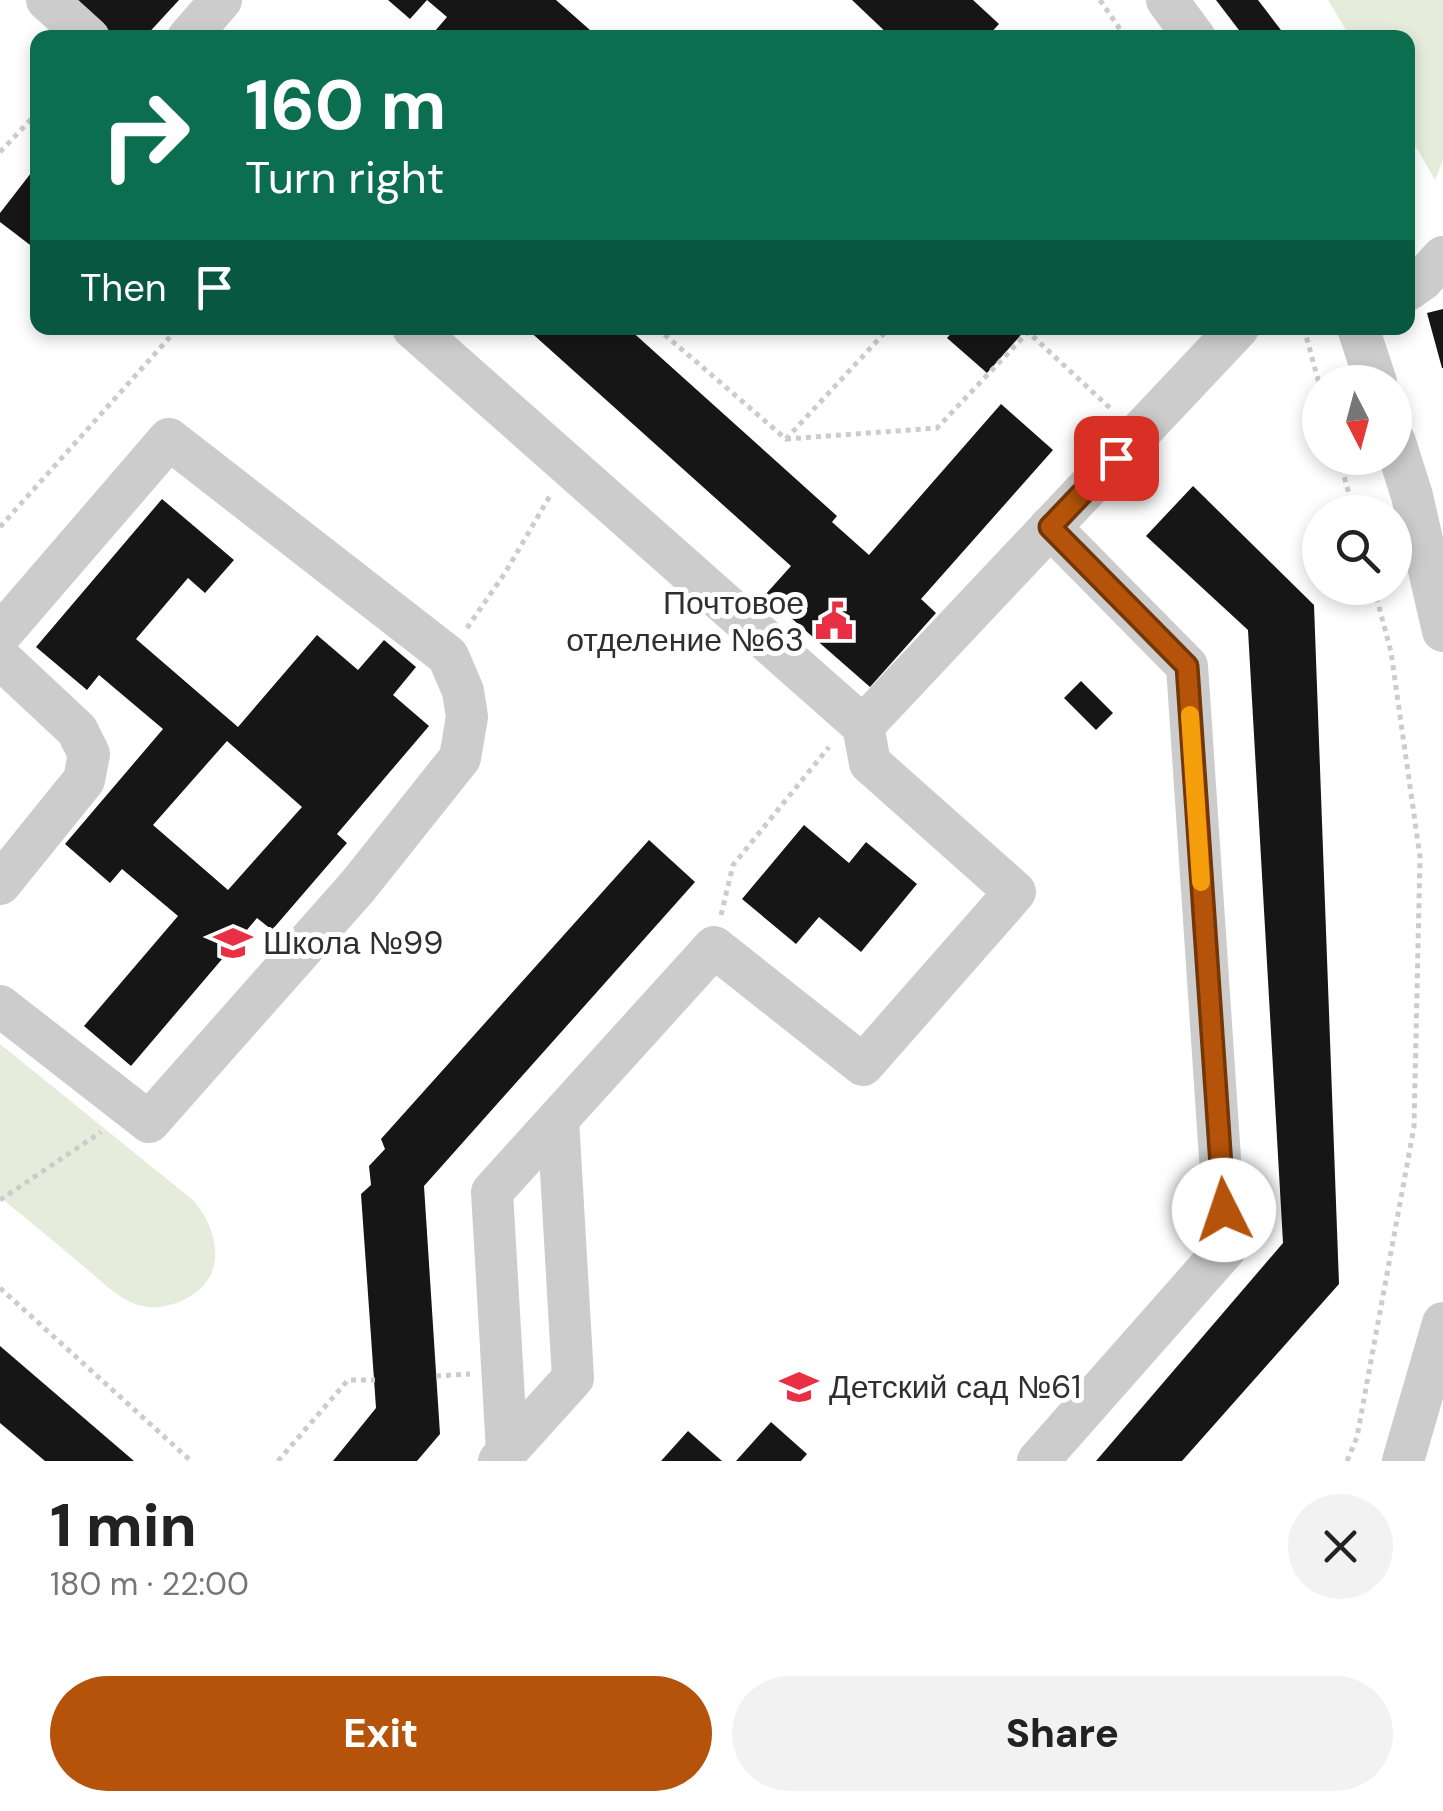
<!DOCTYPE html>
<html lang="en">
<head>
<meta charset="utf-8">
<style>
  :root { --surface:#fff; --page:#f2f2f2; --text:#222; --muted:#767676; --accent:#b45309 }
  body { margin:0; font-family:"DM Sans",sans-serif; background:var(--page); color:var(--text); height:100vh; display:flex; flex-direction:column; font-size:38px; white-space:nowrap }
  * { box-sizing:border-box; margin:0 }
  p { font-size:32px; color:var(--muted) }
  .icon { flex:none; width:55px; height:55px; fill:none; stroke:currentColor; stroke-width:2; stroke-linecap:round; stroke-linejoin:round }
  .map { position:relative; height:1461px; overflow:hidden }
  .side { display:flex; flex-direction:column; background:var(--surface); flex:1 }
  .side>* { flex:none }
  .guide { position:absolute; left:30px; top:30px; width:1385px; height:305px; border-radius:20px; box-shadow:0 5px 15px #0003; background:#0b6e4f; color:#fff; overflow:hidden }
  .needle { width:65px; rotate:174deg }
  .controls { position:absolute; left:1302px; top:365px; display:grid; gap:20px }
  .controls a { display:grid; place-items:center; width:110px; height:110px; border-radius:50%; background:var(--surface); box-shadow:0 5px 15px #0003; font-size:50px }
  .pin { position:absolute; display:grid; place-items:center; width:85px; height:85px; color:#fff; margin:-42px; border-radius:20px; box-shadow:0 5px 15px #0006 }
  .me { position:absolute; width:110px; margin:-55px; rotate:356deg; stroke-linejoin:round; filter:drop-shadow(0 0 8px #0008) }
  .turn { display:flex; align-items:center; gap:35px; height:210px; padding:0 50px; font-size:45px }
  .turn .icon { width:130px; height:130px; stroke-width:2.5 }
  .turn b { display:block; font-size:70px; line-height:85px }
  .then { display:flex; align-items:center; height:95px; padding:0 50px; background:#0003; gap:20px; font-size:38px }
  .round { display:grid; place-items:center; flex:none; width:105px; height:105px; border-radius:52px; background:var(--page) }
  .head { display:flex; align-items:center; justify-content:space-between; height:170px; padding:0 50px }
  h1 { font-size:60px; font-weight:800; line-height:75px }
  .cta { display:flex; gap:20px; margin-top:auto; padding:20px 50px }
  .cta a { flex:1; height:115px; border-radius:60px; background:var(--accent); color:#fff; font-size:40px; font-weight:800; line-height:115px; text-align:center }
  .cta a+a { background:var(--page); color:var(--text) }
  .map>svg:first-child { display:block }
  .green { fill:#e6ecdc }
  .building { fill:#161616; fill-rule:evenodd }
  .lines { fill:none; stroke-linecap:round; stroke-linejoin:round }
  .path { stroke:#ccc; stroke-width:5; stroke-dasharray:5 5; stroke-linecap:butt }
  .minor { stroke:#ccc; stroke-width:42 }
  .route-casing { stroke:#753606; stroke-width:25 }
  .route { stroke:#b45309; stroke-width:18 }
  .slow { stroke:#f59e0b; stroke-width:18 }
  .labels { text-anchor:middle; dominant-baseline:central; stroke-width:10; stroke-linejoin:round; paint-order:stroke }
  .poi-label { font-size:32px; fill:#2f2f2f; stroke:#fff; text-anchor:start }
</style>
</head>
<body>
<div class="map">
<svg width="1443" height="1461" viewBox="0 0 1443 1461">
  <rect width="100%" height="100%" fill="#fff"/>
  <g class="green">
    <polygon points="1328,0 1443,0 1443,160 1435,180 1408,133 1408,38 1350,37"/>
    <path d="M 0,1044 L 194,1201 C 208,1218 219,1242 214,1265 C 208,1297 161,1316 133,1303 C 114,1295 99,1279 83,1266 C 56,1243 28,1220 0,1197 Z"/>
  </g>
  <g class="building">
    <polygon points="71,0 179,0 144,38 114,38"/>
    <polygon points="388,0 556,0 599,38 517,38 510,32 505,38 429,38 447,17 427,0 410,19"/>
    <polygon points="852,0 973,0 999,24 986,38 892,38"/>
    <polygon points="1216,0 1258,0 1287,38 1245,38"/>
    <polygon points="38,164 38,251 0,222 0,213"/>
    <polygon points="1443,309 1443,368 1442,368 1427,313"/>
    <polygon points="526,328 628,328 837,516 832,522 869,555 1001,404 1053,450 921,599 936,613 870,687 765,595 791,566"/>
    <polygon points="956,328 1027,328 987,373 947,338"/>
    <polygon points="1193,486 1314,605 1339,1284 1182,1461 1096,1461 1283,1243 1248,630 1146,536"/>
    <path d="M 162,499 L 234,560 L 205,593 L 188,578 L 136,639 L 238,727 L 317,635 L 358,670 L 384,640 L 416,667 L 393,695 L 429,726 L 337,834 L 347,843 L 272,930 L 257,918 L 131,1066 L 84,1026 L 178,916 L 122,869 L 110,883 L 65,844 L 163,729 L 99,675 L 87,690 L 36,647 ZM 227,741 L 302,807 L 228,890 L 153,825 Z"/>
    <polygon points="1081,681 1113,713 1096,730 1064,698"/>
    <polygon points="804,825 849,863 866,842 917,884 861,952 819,917 796,944 742,899"/>
    <polygon points="649,840 695,882 424,1186 440,1434 417,1461 333,1461 376,1408 361,1194 371,1185 369,1166 385,1149 381,1139"/>
    <polygon points="0,1346 134,1461 45,1461 0,1423"/>
    <polygon points="771,1422 807,1454 801,1461 736,1461"/>
    <polygon points="688,1431 722,1461 661,1461"/>
  </g>
  <g class="lines">
    <g class="path">
      <polyline points="1100,0 1126,38"/>
      <polyline points="0,152 38,112"/>
      <polyline points="657,328 786,439 889,328"/>
      <polyline points="1304,328 1320,387"/>
      <polyline points="786,439 937,428 1028,332 1111,409"/>
      <polyline points="1339,458 1354,512"/>
      <polyline points="0,527 178,328"/>
      <polyline points="467,628 505,573 551,494"/>
      <polyline points="721,915 733,865 829,747"/>
      <polyline points="0,1200 101,1132"/>
      <polyline points="0,1288 191,1461"/>
      <polyline points="436,1376 470,1374"/>
      <polyline points="278,1461 348,1380 375,1380"/>
      <polyline points="1347,1461 1357,1437 1414,1127 1420,857 1391,652 1374,588"/>
    </g>
    <g class="minor">
      <polyline points="47,0 89,38"/>
      <polyline points="1167,0 1195,38"/>
      <polyline points="188,38 221,0"/>
      <polyline points="1408,290 1422,280 1443,257"/>
      <polyline points="413,328 863,726 870,763 1015,892 863,1065 714,947 492,1192 507,1451 499,1461"/>
      <polyline points="1358,328 1376,382"/>
      <polyline points="1395,442 1412,496 1443,631"/>
      <polyline points="0,635 169,439 448,656 463,691 467,717 460,758 358,886 149,1122 0,1006"/>
      <polyline points="0,658 77,730 89,754 84,780 0,884"/>
      <polyline points="863,726 1238,328"/>
      <polyline points="507,1451 573,1378 558,1119"/>
      <polyline points="1038,1461 1226,1248 1187,666 1050,527"/>
      <polyline points="1403,1461 1443,1323"/>
    </g>
  </g>
  <g class="lines">
    <g class="route-casing">
      <polyline id="route" points="1116,458 1050,527 1187,666 1224,1210"/>
    </g>
    <use href="#route" class="route"/>
    <polyline class="slow" points="1190,715 1201,882"/>
  </g>
  <defs>
    <g id="civic-bare" transform="scale(3)"><path d="M-.6-6.5H3V-4.5H.6V-3L4-1V1h2V6H-6V1h2V-1L-.6-3ZM-1.2 2.5V6h2.4V2.5Z" fill="#e82f44" stroke="#fff" stroke-width="2.5" paint-order="stroke"/></g>
    <g id="school-bare" transform="scale(3)"><path d="M0-5L7-2L0 1L-7-2ZM-4 1L0 2.5L4 1V4Q0 6-4 4Z" fill="#e82f44" stroke="#fff" stroke-width="2.5" paint-order="stroke"/></g>
  </defs>
  <g fill-rule="evenodd">
    <use href="#civic-bare" x="834" y="621"/>
    <use href="#school-bare" x="233" y="943"/>
    <use href="#school-bare" x="799" y="1387"/>
  </g>
  <g class="labels">
    <g class="poi-label">
      <text x="804" y="603" text-anchor="end">Почтовое<tspan x="804" dy="37">отделение №63</tspan></text>
      <text x="263" y="943">Школа №99</text>
      <text x="829" y="1387">Детский сад №61</text>
    </g>
  </g>
</svg>
<div class="controls">
<a><svg class="needle" viewBox="-14 -14 28 28"><path d="M0-13l5 13h-10z" fill="#e53935"/><path d="M0 13l5-13h-10z" fill="#767676"/></svg></a>
<a><svg class="icon" aria-label="search" viewBox="0 0 24 24"><circle cx="10" cy="10" r="6"/><path d="M15 15l6 6"/></svg></a>
</div>
<div class="pin" style="left:1116px;top:458px;background:#d93025"><svg class="icon" aria-label="arrive" viewBox="0 0 24 24"><path d="M6 21V4h12l-3 4 3 4H6"/></svg></div>
<svg class="me" style="left:1224px;top:1210px" viewBox="-20 -20 40 40"><circle r="19" fill="#fff"/><path d="M0-13L10 11 0 6-10 11z" fill="#b45309"/></svg>
<div class="guide">
<div class="turn"><svg class="icon" aria-label="right" viewBox="0 0 24 24"><path d="M7 20v-9h11M14 6l5 5-5 5"/></svg><div><b>160 m</b>Turn right</div></div>
<div class="then">Then<svg class="icon" aria-label="arrive" viewBox="0 0 24 24"><path d="M6 21V4h12l-3 4 3 4H6"/></svg></div>
</div>
</div>
<section class="side">
<div class="head"><div><h1>1 min</h1><p>180 m · 22:00</p></div><a class="round"><svg class="icon" aria-label="close" viewBox="0 0 24 24"><path d="M6 6l12 12M18 6L6 18"/></svg></a></div>
<div class="cta"><a>Exit</a><a>Share</a></div>
</section>
</body>
</html>
